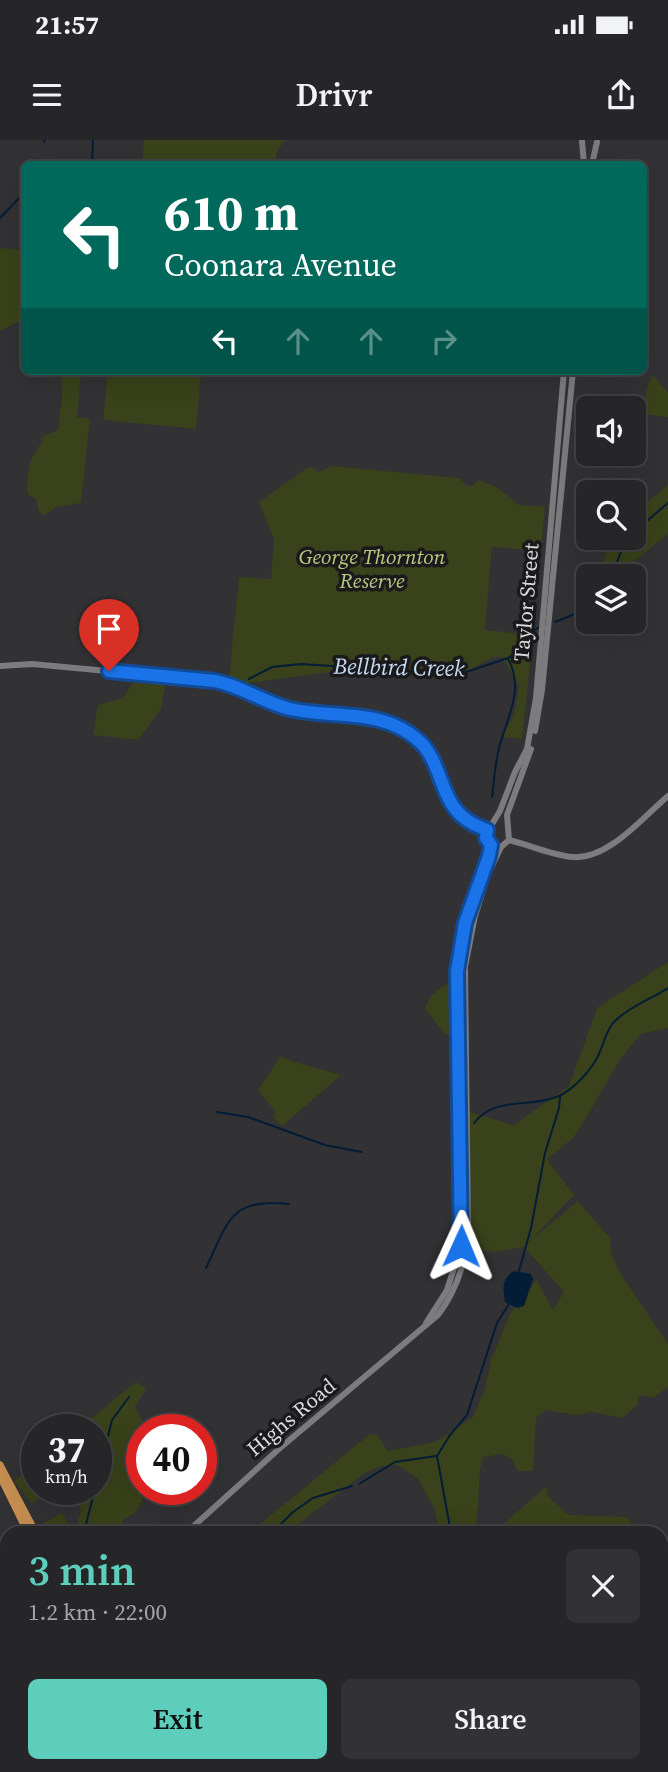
<!DOCTYPE html>
<html lang="en">
<head>
<meta charset="utf-8">
<style>
  :root { --surface:#262527; --page:#323133; --text:#f1f3f6; --muted:#a4a5a7; --line:#424244; --accent:#5ccebb }
  body { margin:0; font-family:"Source Serif 4",serif; background:var(--page); color:var(--text); height:100vh; display:flex; flex-direction:column; font-size:26px; white-space:nowrap }
  * { box-sizing:border-box; margin:0 }
  p { font-size:23px; color:var(--muted) }
  .icon { flex:none; width:38px; height:38px; fill:none; stroke:currentColor; stroke-width:2; stroke-linecap:round; stroke-linejoin:round }
  .map { position:relative; flex:1; overflow:hidden }
  .details { position:absolute; left:0px; top:1386px; width:668px; height:247px; display:flex; flex-direction:column; background:var(--surface); border-radius:21px 21px 0 0; box-shadow:0 7px 28px #0002,0 0 0 2px var(--line) }
  .details>* { flex:none }
  .hud { position:absolute; left:21px; top:21px; width:626px; height:214px; border-radius:10px; box-shadow:0 7px 28px #0002,0 0 0 2px var(--line); background:#00695c; color:#fff; overflow:hidden }
  .controls { position:absolute; left:576px; top:256px; display:grid; gap:14px }
  .controls a { display:grid; place-items:center; width:70px; height:70px; border-radius:10px; background:var(--surface); box-shadow:0 7px 28px #0002,0 0 0 2px var(--line); font-size:35px }
  .speed { position:absolute; left:21px; top:1274px; display:flex; gap:14px; font-size:35px; font-weight:700; text-align:center }
  .speed>* { display:grid; place-content:center; width:91px; height:91px; border-radius:50%; background:var(--surface); box-shadow:0 7px 28px #0002,0 0 0 2px var(--line); line-height:1 }
  .speed small { font-size:18px; font-weight:400 }
  .speed .limit { border:10px solid #d22; background:#fff; color:#111 }
  .pin { position:absolute; display:grid; place-items:center; width:60px; height:60px; color:#fff; margin:-72px -30px; border-radius:50% 50% 50% 0; rotate:-45deg; box-shadow:0 0 7px #0007 }
  .pin .icon { rotate:45deg }
  .me { position:absolute; width:77px; margin:-38px; rotate:1deg; stroke-linejoin:round; filter:drop-shadow(0 0 5px #0008) }
  .turn { display:flex; align-items:center; gap:24px; height:147px; padding:0 28px; font-size:32px }
  .turn .icon { width:91px; height:91px; stroke-width:2.5 }
  .turn b { display:block; font-size:49px; line-height:60px }
  .lanes { display:flex; align-items:center; height:66px; padding:0 28px; background:#0003; justify-content:center; gap:35px; direction:ltr }
  .lanes .off { opacity:.35 }
  .round { display:grid; place-items:center; flex:none; width:74px; height:74px; border-radius:10px; background:var(--page) }
  .headline { display:flex; align-items:center; justify-content:space-between; height:119px; padding:0 28px }
  h1 { font-size:42px; font-weight:600; line-height:52px; color:var(--accent) }
  .button { display:flex; gap:14px; margin-top:auto; padding:14px 28px }
  .button a { flex:1; height:80px; border-radius:10px; background:var(--accent); color:#111; font-size:28px; font-weight:600; line-height:80px; text-align:center }
  .button a+a { background:var(--page); color:var(--text) }
  .status { display:flex; justify-content:space-between; align-items:center; height:49px; padding:0 35px; background:var(--surface); direction:ltr }
  .status svg { height:19px; fill:currentColor }
  header { display:flex; justify-content:space-between; align-items:center; height:91px; padding:0 28px; background:var(--surface); font-size:32px; font-weight:600 }
  .map>svg:first-child { display:block }
  .green { fill:#39421a }
  .water { fill:#041d36 }
  .lines { fill:none; stroke-linecap:round; stroke-linejoin:round }
  .stream { stroke:#041d36; stroke-width:2 }
  .minor { stroke:#7c7b7e; stroke-width:6 }
  .major { stroke:#c68e50; stroke-width:7 }
  .route-casing { stroke:#114b97; stroke-width:18 }
  .route { stroke:#1a73e8; stroke-width:12 }
  .labels { text-anchor:middle; dominant-baseline:central; stroke-width:7; stroke-linejoin:round; paint-order:stroke }
  .park-label { font-size:21px; font-style:italic; fill:#b9cb7e; stroke:#1a191b }
  .street-label { font-size:21px; fill:#dbdadc; stroke:#1a191b }
  .water-label { font-size:23px; font-style:italic; fill:#c6dcf4; stroke:#1a191b }
</style>
</head>
<body>
<div class="status"><b>21:57</b><svg viewBox="0 0 49 12"><path d="M0 12V9h3v3zM5 12V6h3v6zM10 12V3h3v9zM15 12V0h3v12zM26 1h20v11H26zM47 4h2v5h-2z"/></svg></div>
<header><svg class="icon" aria-label="menu" viewBox="0 0 24 24"><path d="M4 6h16M4 12h16M4 18h16"/></svg>Drivr<svg class="icon" aria-label="share" viewBox="0 0 24 24"><path d="M12 15V3M7 8l5-5 5 5M5 13v7h14v-7"/></svg></header>
<div class="map">
<svg width="668" height="1632" viewBox="0 0 668 1632">
  <rect width="100%" height="100%" fill="#323134"/>
  <g class="green">
    <polygon points="144,0 285,0 277,11 274,24 142,24"/>
    <polygon points="0,108 24,110 24,179 0,191"/>
    <path d="M 61,231 L 81,231 L 77,277 L 90,279 L 81,363 L 56,367 L 44,376 L 39,371 L 36,359 L 28,354 C 26,335 28,318 42,303 L 41,297 L 58,290 L 62,258 Z"/>
    <polygon points="108,231 201,231 196,289 103,280"/>
    <polygon points="653,235 668,253 668,277 643,274 648,244"/>
    <polygon points="332,326 459,338 467,346 472,346 479,340 497,347 519,365 545,367 541,411 492,407 485,490 533,495 522,599 502,597 514,575 519,546 502,517 494,517 466,532 437,540 420,530 418,520 248,543 229,537 239,437 271,439 274,400 259,362 307,328 312,327 318,332"/>
    <polygon points="668,345 668,394 616,436 600,436 610,397 634,397 634,373"/>
    <polygon points="134,541 163,543 165,546 161,569 138,600 93,595 98,565 123,558"/>
    <polygon points="668,822 668,888 641,894 621,918 580,988 572,999 547,1019 574,1055 531,1100 578,1061 610,1098 611,1113 622,1136 668,1204 668,1247 653,1258 644,1255 638,1258 638,1265 622,1278 592,1272 576,1275 546,1270 536,1278 533,1331 518,1331 510,1317 500,1314 483,1317 480,1330 476,1393 449,1393 437,1383 435,1370 418,1339 398,1325 381,1326 363,1334 287,1393 249,1393 370,1294 377,1295 388,1311 435,1302 473,1277 486,1245 491,1220 510,1174 537,1140 553,1170 564,1152 524,1107 496,1112 471,1109 469,972 514,985 569,946 597,868"/>
    <path d="M 452,842 L 452,897 L 444,893 L 425,869 C 428,857 440,845 452,842 Z"/>
    <polygon points="281,916 291,921 341,935 282,986 273,977 276,972 258,950"/>
    <path d="M 136,1242 L 146,1249 L 135,1266 L 147,1290 L 142,1290 L 142,1295 L 135,1294 L 141,1325 L 135,1333 C 147,1350 146,1372 123,1379 L 120,1393 L 40,1393 L 37,1387 L 62,1373 L 70,1387 L 78,1382 L 81,1370 L 77,1349 L 96,1349 L 96,1290 L 77,1290 Z"/>
    <polygon points="37,1323 37,1349 49,1349 32,1364 14,1341"/>
    <polygon points="547,1346 547,1356 569,1375 628,1377 635,1393 493,1393"/>
    <polygon points="668,1503 668,1632 541,1632 525,1626 662,1626 662,1506"/>
  </g>
  <path class="water" d="M 514,1131 L 531,1134 L 533,1139 L 524,1166 L 517,1168 L 505,1162 C 503,1148 501,1139 514,1131 Z"/>
  <g class="lines">
    <g class="stream">
      <polyline points="44,2 45,0"/>
      <polyline points="92,24 93,0"/>
      <polyline points="0,78 24,53"/>
      <polyline points="634,392 668,363"/>
      <polyline points="612,436 622,409 630,397"/>
      <polyline points="555,482 588,469"/>
      <polyline points="249,539 272,527 301,524 410,531 442,529 463,533 508,518 517,512 531,493 539,487"/>
      <path d="M 492,657 C 494,641 495,624 499,608 C 507,578 525,549 508,519"/>
      <polyline points="217,972 248,977 325,1005 362,1012"/>
      <path d="M 474,983 C 496,955 530,969 559,956 C 574,949 590,931 597,918 C 603,907 605,893 613,883 C 627,868 651,859 668,848"/>
      <path d="M 206,1128 C 228,1082 230,1057 289,1064"/>
      <polyline points="519,1131 531,1088 545,1013 559,968 560,957"/>
      <polyline points="96,1344 112,1280 129,1257"/>
      <polyline points="359,1344 395,1322 436,1316"/>
      <polyline points="85,1388 95,1349"/>
      <polyline points="272,1393 293,1372 313,1358 352,1346"/>
      <polyline points="451,1393 437,1316 450,1295 467,1275 497,1183 509,1164"/>
    </g>
    <g class="minor">
      <polyline points="582,1 584,24"/>
      <polyline points="592,24 597,2"/>
      <path d="M 0,526 L 32,524 L 215,541 C 242,546 264,563 290,569 C 334,579 383,568 418,600 C 442,621 439,657 463,677 C 470,683 479,687 487,690"/>
      <polyline points="535,591 542,550 573,231"/>
      <polyline points="509,700 507,675 531,609"/>
      <path d="M 509,700 C 530,705 551,715 573,717 C 608,720 643,677 668,656"/>
      <polyline points="501,707 490,705 486,694 500,671 515,632 527,609 536,558 564,231"/>
      <polyline points="426,1183 447,1150 461,1106 457,831 465,783 488,720 490,705"/>
      <path d="M 186,1393 L 280,1308 L 438,1175 C 457,1150 466,1121 468,1090 L 465,827 L 475,776 L 488,734 L 501,707 L 509,700"/>
    </g>
    <g class="major">
      <polyline points="0,1325 36,1393"/>
      <polyline points="0,1336 28,1393"/>
      <polyline points="0,1512 7,1507"/>
      <polyline points="0,1521 7,1515"/>
      <polyline points="356,1626 366,1632"/>
    </g>
  </g>
  <g class="lines">
    <g class="route-casing">
      <path id="route" d="M 109,531 L 215,541 C 242,546 264,563 290,569 C 334,579 382,568 418,600 C 442,621 439,657 463,677 C 470,683 479,687 487,690 L 486,698 L 491,705 L 489,716 L 465,783 L 457,831 L 461,1106"/>
    </g>
    <use href="#route" class="route"/>
  </g>
  <g class="labels">
    <g class="park-label">
      <text x="372" y="416">George Thornton<tspan x="372" dy="24">Reserve</tspan></text>
    </g>
    <g class="street-label">
      <text transform="translate(526 462) rotate(-85)">Taylor Street</text>
      <text transform="translate(291 1277) rotate(-40)">Highs Road</text>
    </g>
    <g class="water-label">
      <text transform="translate(399 527) rotate(1)">Bellbird Creek</text>
    </g>
  </g>
</svg>
<div class="controls">
<a><svg class="icon" aria-label="sound" viewBox="0 0 24 24"><path d="M4 9h4l5-4v14l-5-4H4zM17 9q2 3 0 6"/></svg></a>
<a><svg class="icon" aria-label="search" viewBox="0 0 24 24"><circle cx="10" cy="10" r="6"/><path d="M15 15l6 6"/></svg></a>
<a><svg class="icon" aria-label="layers" viewBox="0 0 24 24"><path d="M12 4l9 5-9 5-9-5zM3 14l9 5 9-5"/></svg></a>
</div>
<div class="speed"><div>37<small>km/h</small></div><div class="limit">40</div></div>
<div class="pin" style="left:109px;top:531px;background:#d93025"><svg class="icon" aria-label="arrive" viewBox="0 0 24 24"><path d="M6 21V4h12l-3 4 3 4H6"/></svg></div>
<svg class="me" style="left:461px;top:1106px" viewBox="-20 -20 40 40"><path d="M0-17L14 15 0 8-14 15z" fill="#1a73e8" stroke="#fff" stroke-width="4"/></svg>
<div class="hud">
<div class="turn"><svg class="icon" aria-label="left" viewBox="0 0 24 24"><path d="M17 20v-9H6M10 6l-5 5 5 5"/></svg><div><b>610 m</b>Coonara Avenue</div></div>
<div class="lanes"><svg class="icon" aria-label="left" viewBox="0 0 24 24"><path d="M17 20v-9H6M10 6l-5 5 5 5"/></svg><svg class="icon off" aria-label="ahead" viewBox="0 0 24 24"><path d="M12 20V5M6 11l6-6 6 6"/></svg><svg class="icon off" aria-label="ahead" viewBox="0 0 24 24"><path d="M12 20V5M6 11l6-6 6 6"/></svg><svg class="icon off" aria-label="right" viewBox="0 0 24 24"><path d="M7 20v-9h11M14 6l5 5-5 5"/></svg></div>
</div>
<section class="details">
<div class="headline"><div><h1>3 min</h1><p>1.2 km · 22:00</p></div><a class="round"><svg class="icon" aria-label="close" viewBox="0 0 24 24"><path d="M6 6l12 12M18 6L6 18"/></svg></a></div>
<div class="button"><a>Exit</a><a>Share</a></div>
</section>
</div>
</body>
</html>
